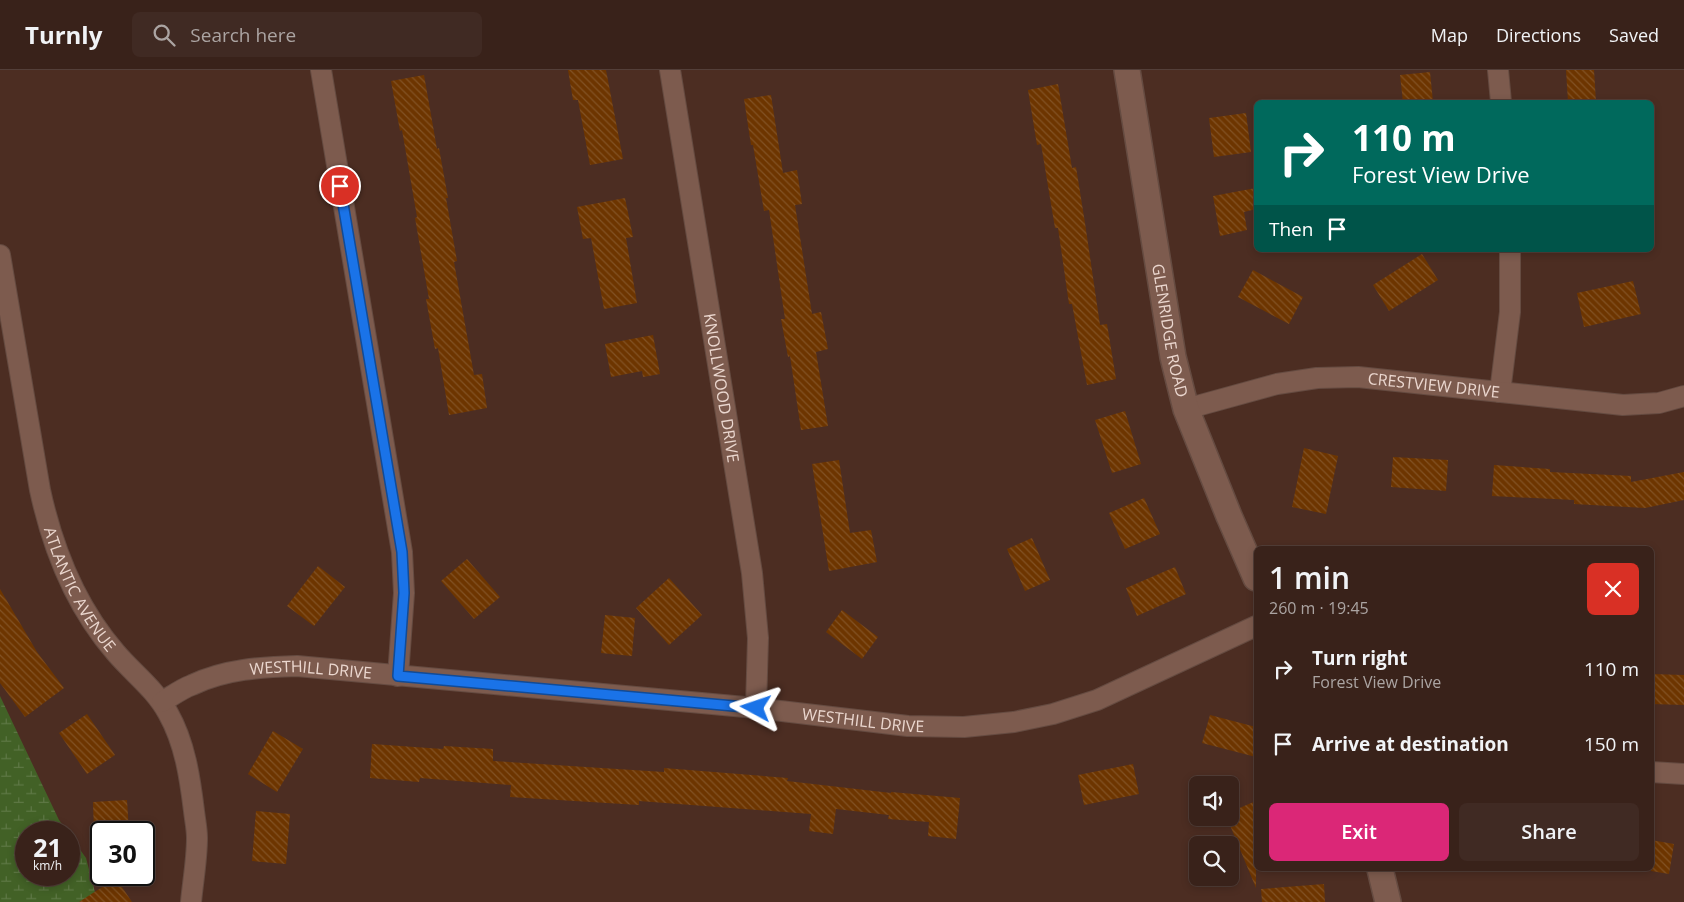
<!DOCTYPE html>
<html lang="en">
<head>
<meta charset="utf-8">
<style>
  :root { --surface:#39221a; --page:#402a23; --text:#f1f3f6; --muted:#aba4a2; --line:#533f39; --accent:#db2777 }
  body { margin:0; font-family:"Open Sans",sans-serif; background:var(--page); color:var(--text); height:100vh; display:flex; flex-direction:column; font-size:19px; white-space:nowrap }
  * { box-sizing:border-box; margin:0 }
  p { font-size:16px; color:var(--muted) }
  .icon { flex:none; width:28px; height:28px; fill:none; stroke:currentColor; stroke-width:2; stroke-linecap:round; stroke-linejoin:round }
  .map { position:relative; flex:1; overflow:hidden }
  .details { position:absolute; left:1254px; top:476px; width:400px; height:325px; display:flex; flex-direction:column; background:var(--surface); border-radius:8px; box-shadow:0 2px 8px #0003,0 0 0 1px var(--line) }
  .details>* { flex:none }
  .hud { position:absolute; left:1254px; top:30px; width:400px; height:152px; border-radius:8px; box-shadow:0 2px 8px #0003,0 0 0 1px var(--line); background:#00695c; color:#fff; overflow:hidden }
  .tools { position:absolute; left:1189px; top:706px; display:grid; gap:10px }
  .tools a { display:grid; place-items:center; width:50px; height:50px; border-radius:8px; background:var(--surface); box-shadow:0 2px 8px #0003,0 0 0 1px var(--line); font-size:25px }
  .speed { position:absolute; left:15px; top:751px; display:flex; gap:10px; font-size:25px; font-weight:700; text-align:center }
  .speed>* { display:grid; place-content:center; width:65px; height:65px; border-radius:50%; background:var(--surface); box-shadow:0 2px 8px #0003,0 0 0 1px var(--line); line-height:1 }
  .speed small { font-size:12px; font-weight:400 }
  .speed .limit { border:2px solid #111; border-radius:8px; background:#fff; color:#111 }
  .pin { position:absolute; display:grid; place-items:center; width:42px; height:42px; color:#fff; margin:-21px; border:2px solid #fff; border-radius:50%; box-shadow:0 1px 5px #0007 }
  .me { position:absolute; width:55px; margin:-28px; rotate:275deg; stroke-linejoin:round; filter:drop-shadow(0 0 4px #0008) }
  .turn { display:flex; align-items:center; gap:18px; height:105px; padding:0 15px; font-size:22px }
  .turn .icon { width:65px; height:65px; stroke-width:2.5 }
  .turn b { display:block; font-size:35px; line-height:42px }
  .then { display:flex; align-items:center; height:48px; padding:0 15px; background:#0003; gap:10px; font-size:19px }
  .round { display:grid; place-items:center; flex:none; width:52px; height:52px; border-radius:8px; background:var(--page) }
  .summary { display:flex; align-items:center; justify-content:space-between; height:85px; padding:0 15px }
  h1 { font-size:30px; font-weight:600; line-height:38px }
  .primary-button { display:flex; gap:10px; margin-top:auto; padding:10px 15px }
  .primary-button a { flex:1; height:58px; border-radius:8px; background:var(--accent); color:#fff; font-size:20px; font-weight:600; line-height:58px; text-align:center }
  .primary-button a+a { background:var(--page); color:var(--text) }
  ul { padding:0; list-style:none }
  li { display:flex; align-items:center; gap:15px; height:75px; padding:0 15px }
  li div { flex:1 }
  li b { display:block; font-size:19px }
  li em { font-style:normal }
  header { display:flex; align-items:center; gap:30px; box-sizing:border-box; height:70px; padding:0 25px; background:var(--surface); border-bottom:1px solid var(--line) }
  header strong { font-size:24px }
  nav { display:flex; gap:28px; margin-inline-start:auto; font-size:18px }
  .search { width:350px; height:45px; background:var(--page); display:flex; align-items:center; gap:12px; box-sizing:border-box; padding:0 18px; border-radius:8px; color:var(--muted); font-size:19px }
  .map>svg:first-child { display:block }
  .wetland { fill:url(#wetland-marsh) }
  .building { fill:url(#building-back-hatch) }
  .lines { fill:none; stroke-linecap:round; stroke-linejoin:round }
  .minor-casing { stroke:#654b41; stroke-width:22 }
  .tertiary-casing { stroke:#654b41; stroke-width:28 }
  .minor { stroke:#7d5b4e; stroke-width:20 }
  .tertiary { stroke:#7d5b4e; stroke-width:25 }
  .route-casing { stroke:#114b97; stroke-width:12 }
  .route { stroke:#1a73e8; stroke-width:9 }
  .labels { text-anchor:middle; dominant-baseline:central; stroke-width:5; stroke-linejoin:round; paint-order:stroke }
  .street-label { font-size:16px; fill:#ebd7cf; stroke:#4c2d22 }
</style>
</head>
<body>
<header>
<strong>Turnly</strong>
<div class="search"><svg class="icon" aria-label="search" viewBox="0 0 24 24"><circle cx="10" cy="10" r="6"/><path d="M15 15l6 6"/></svg>Search here</div>
<nav><a>Map</a><a>Directions</a><a>Saved</a></nav>
</header>
<div class="map">
<svg width="1684" height="832" viewBox="0 0 1684 832">
  <defs>
    <pattern id="wetland-marsh" width="20" height="14" patternUnits="userSpaceOnUse" patternTransform="scale(1.25)"><rect width="20" height="14" fill="#426126"/><path d="M1 5h8M5 5V1M11 12h8M15 12V8" fill="none" stroke="#5d7744"/></pattern>
    <pattern id="building-back-hatch" width="6" height="6" patternUnits="userSpaceOnUse" patternTransform="scale(1.25)"><rect width="6" height="6" fill="#6d3500"/><path d="M-1 5l2 2M0 0l6 6M5-1l2 2" fill="none" stroke="#825224"/></pattern>
  </defs>
  <rect width="100%" height="100%" fill="#4c2d22"/>
  <polygon class="wetland" points="0,626 59,750 68,762 26,762 26,805 69,805 69,764 86,788 97,830 97,832 0,832"/>
  <g class="building">
    <polygon points="568,0 606,0 623,89 590,95 578,30 573,30"/>
    <polygon points="1566,0 1594,0 1596,32 1568,32"/>
    <polygon points="1430,2 1433,32 1403,32 1400,5"/>
    <polygon points="424,5 437,79 439,78 448,128 446,128 457,191 454,192 474,305 482,304 487,338 449,345 438,278 435,279 426,229 429,229 415,148 417,147 402,60 400,61 391,11"/>
    <polygon points="1058,14 1072,98 1076,97 1085,153 1100,255 1107,254 1116,309 1087,315 1072,234 1069,234 1058,158 1055,158 1041,74 1037,75 1028,20"/>
    <polygon points="771,25 783,103 797,100 802,134 795,135 812,244 821,242 828,279 816,282 828,356 801,360 790,286 788,287 781,249 785,249 769,140 764,141 753,75 751,75 744,29"/>
    <polygon points="1246,43 1251,82 1214,87 1209,48"/>
    <polygon points="1256,118 1256,139 1244,142 1247,160 1220,166 1213,126"/>
    <polygon points="625,128 633,167 626,168 637,233 604,239 591,168 583,169 577,137"/>
    <polygon points="1422,184 1438,210 1389,241 1373,215"/>
    <polygon points="1253,200 1303,227 1289,254 1238,227"/>
    <polygon points="1633,211 1641,244 1584,257 1577,223"/>
    <polygon points="653,265 660,304 643,307 642,301 611,307 605,274"/>
    <polygon points="1125,341 1141,394 1112,403 1095,350"/>
    <polygon points="1304,378 1338,386 1326,444 1292,437"/>
    <polygon points="1393,387 1448,390 1446,421 1391,417"/>
    <polygon points="839,390 850,463 871,460 877,492 829,501 812,394"/>
    <polygon points="1494,395 1550,399 1550,402 1631,406 1631,412 1684,402 1684,430 1645,438 1574,434 1574,430 1492,426"/>
    <polygon points="1144,428 1160,464 1125,479 1109,443"/>
    <polygon points="1032,468 1050,510 1025,521 1007,479"/>
    <polygon points="467,489 500,527 474,549 441,511"/>
    <polygon points="318,496 345,517 314,556 287,536"/>
    <polygon points="1175,497 1186,524 1137,546 1126,518"/>
    <polygon points="669,508 702,545 669,575 636,538"/>
    <polygon points="0,519 37,582 64,618 25,647 0,613"/>
    <polygon points="842,540 878,567 862,589 826,562"/>
    <polygon points="605,545 635,548 632,586 601,583"/>
    <polygon points="1651,604 1684,605 1684,635 1651,634"/>
    <polygon points="87,644 115,685 87,704 59,663"/>
    <polygon points="1210,645 1256,657 1256,687 1202,673"/>
    <polygon points="273,661 303,679 277,722 248,704"/>
    <polygon points="372,674 443,679 444,676 493,679 493,691 664,702 664,698 714,702 788,708 787,711 891,723 891,722 960,728 956,769 928,766 929,752 888,749 889,745 836,739 833,764 809,761 811,744 639,731 639,735 510,727 511,715 420,708 419,712 370,708"/>
    <polygon points="1133,694 1139,724 1084,735 1078,705"/>
    <polygon points="127,730 129,762 94,762 93,732"/>
    <polygon points="1256,731 1256,818 1227,748 1230,748 1230,742"/>
    <polygon points="256,741 290,744 286,794 252,791"/>
    <polygon points="1651,770 1674,774 1669,804 1651,801"/>
    <polygon points="116,808 132,832 79,832"/>
    <polygon points="1324,814 1325,832 1262,832 1261,819"/>
  </g>
  <g class="lines">
    <g class="minor-casing">
      <g id="minor">
        <polyline points="321,0 402,482 404,523 398,606"/>
        <path id="s1" d="M 670,0 L 752,503 L 758,568 L 756,638"/>
        <polyline points="1498,0 1501,32"/>
        <path id="s2" d="M 0,185 L 40,420 C 53,480 75,536 116,583 C 133,603 155,619 168,643 C 185,673 190,708 194,741 C 195,750 197,759 197,768 C 197,789 193,811 191,832"/>
        <polyline points="1500,322 1510,242 1510,180"/>
        <path id="s3" d="M 1186,339 L 1277,314 L 1317,308 L 1358,307 L 1623,335 L 1659,333 L 1684,326"/>
        <path id="s4" d="M 162,632 C 172,626 181,619 192,615 C 225,599 262,597 297,596 L 756,638 L 908,656 L 964,657 L 1014,652 L 1053,644 L 1097,630 L 1256,556"/>
        <polyline points="1651,702 1684,704"/>
      </g>
    </g>
    <g class="tertiary-casing">
      <g id="tertiary">
        <path id="s5" d="M 1127,0 L 1173,287 L 1186,339 L 1229,446 L 1256,508"/>
        <polyline points="1380,799 1388,832"/>
      </g>
    </g>
    <use href="#minor" class="minor"/>
    <use href="#tertiary" class="tertiary"/>
  </g>
  <g class="lines">
    <g class="route-casing">
      <polyline id="route" points="340,116 402,482 404,523 398,606 756,638"/>
    </g>
    <use href="#route" class="route"/>
  </g>
  <g class="labels">
    <g class="street-label">
      <text stroke="none"><textPath href="#s5" startOffset="264">GLENRIDGE ROAD</textPath></text>
      <text stroke="none"><textPath href="#s3" startOffset="252">CRESTVIEW DRIVE</textPath></text>
      <text stroke="none"><textPath href="#s1" startOffset="322">KNOLLWOOD DRIVE</textPath></text>
      <text stroke="none"><textPath href="#s2" startOffset="346">ATLANTIC AVENUE</textPath></text>
      <text stroke="none"><textPath href="#s4" startOffset="156">WESTHILL DRIVE</textPath></text>
      <text stroke="none"><textPath href="#s4" startOffset="711">WESTHILL DRIVE</textPath></text>
    </g>
  </g>
</svg>
<div class="tools">
<a><svg class="icon" aria-label="sound" viewBox="0 0 24 24"><path d="M4 9h4l5-4v14l-5-4H4zM17 9q2 3 0 6"/></svg></a>
<a><svg class="icon" aria-label="search" viewBox="0 0 24 24"><circle cx="10" cy="10" r="6"/><path d="M15 15l6 6"/></svg></a>
</div>
<div class="speed"><div>21<small>km/h</small></div><div class="limit">30</div></div>
<div class="pin" style="left:340px;top:116px;background:#d93025"><svg class="icon" aria-label="arrive" viewBox="0 0 24 24"><path d="M6 21V4h12l-3 4 3 4H6"/></svg></div>
<svg class="me" style="left:756px;top:638px" viewBox="-20 -20 40 40"><path d="M0-17L14 15 0 8-14 15z" fill="#1a73e8" stroke="#fff" stroke-width="4"/></svg>
<div class="hud">
<div class="turn"><svg class="icon" aria-label="right" viewBox="0 0 24 24"><path d="M7 20v-9h11M14 6l5 5-5 5"/></svg><div><b>110 m</b>Forest View Drive</div></div>
<div class="then">Then<svg class="icon" aria-label="arrive" viewBox="0 0 24 24"><path d="M6 21V4h12l-3 4 3 4H6"/></svg></div>
</div>
<section class="details">
<div class="summary"><div><h1>1 min</h1><p>260 m · 19:45</p></div><a class="round" style="background:#d93025;color:#fff"><svg class="icon" aria-label="close" viewBox="0 0 24 24"><path d="M6 6l12 12M18 6L6 18"/></svg></a></div>
<ul>
<li><svg class="icon" aria-label="right" viewBox="0 0 24 24"><path d="M7 20v-9h11M14 6l5 5-5 5"/></svg><div><b>Turn right</b><p>Forest View Drive</p></div><em>110 m</em></li>
<li><svg class="icon" aria-label="arrive" viewBox="0 0 24 24"><path d="M6 21V4h12l-3 4 3 4H6"/></svg><div><b>Arrive at destination</b></div><em>150 m</em></li>
</ul>
<div class="primary-button"><a>Exit</a><a>Share</a></div>
</section>
</div>
</body>
</html>
